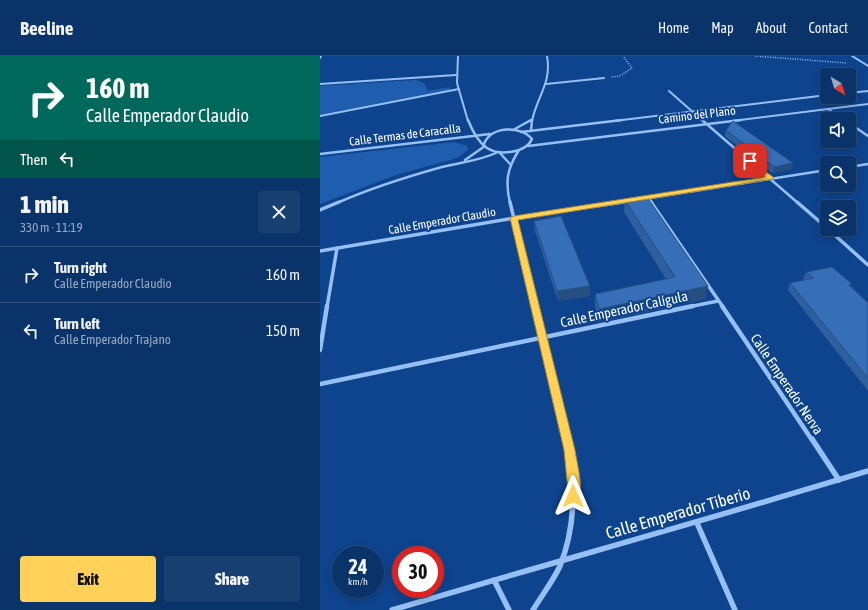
<!DOCTYPE html>
<html lang="en">
<head>
<meta charset="utf-8">
<style>
  :root { --surface:#0a336a; --page:#183f72; --text:#f1f3f6; --muted:#99aac1; --line:#2a4e7e; --accent:#ffd158 }
  body { margin:0; font-family:"Asap Condensed",sans-serif; background:var(--page); color:var(--text); height:100vh; display:flex; flex-direction:column; font-size:15px; white-space:nowrap }
  * { box-sizing:border-box; margin:0 }
  p { font-size:13px; color:var(--muted) }
  .icon { flex:none; width:22px; height:22px; fill:none; stroke:currentColor; stroke-width:2; stroke-linecap:round; stroke-linejoin:round }
  .map { position:relative; flex:1; overflow:hidden }
  .panel { display:flex; flex-direction:column; background:var(--surface); width:320px }
  .panel>* { flex:none }
  .hud { background:#00695c; color:#fff; overflow:hidden }
  .needle { width:26px; rotate:142deg }
  .tools { position:absolute; left:500px; top:12px; display:grid; gap:8px }
  .tools a { display:grid; place-items:center; width:36px; height:36px; border-radius:4px; background:var(--surface); box-shadow:0 2px 10px #0003,0 0 0 1px var(--line); font-size:20px }
  .speed { position:absolute; left:12px; top:490px; display:flex; gap:8px; font-size:20px; font-weight:700; text-align:center }
  .speed>* { display:grid; place-content:center; width:52px; height:52px; border-radius:50%; background:var(--surface); box-shadow:0 2px 10px #0003,0 0 0 1px var(--line); line-height:1 }
  .speed small { font-size:10px; font-weight:400 }
  .speed .limit { border:6px solid #d22; background:#fff; color:#111 }
  .pin { position:absolute; display:grid; place-items:center; width:34px; height:34px; color:#fff; margin:-17px; border-radius:8px; box-shadow:0 2px 6px #0006 }
  .me { position:absolute; width:44px; margin:-22px; rotate:0deg; stroke-linejoin:round; filter:drop-shadow(0 0 3px #0008) }
  .turn { display:flex; align-items:center; gap:14px; height:84px; padding:0 20px; font-size:18px }
  .turn .icon { width:52px; height:52px; stroke-width:2.5 }
  .turn b { display:block; font-size:28px; line-height:34px }
  .then { display:flex; align-items:center; height:38px; padding:0 20px; background:#0003; gap:8px; font-size:15px }
  .round { display:grid; place-items:center; flex:none; width:42px; height:42px; border-radius:4px; background:var(--page) }
  .summary { display:flex; align-items:center; justify-content:space-between; height:68px; padding:0 20px }
  h1 { font-size:24px; font-weight:800; line-height:30px }
  .action { display:flex; gap:8px; margin-top:auto; padding:8px 20px }
  .action a { flex:1; height:46px; border-radius:4px; background:var(--accent); color:#111; font-size:16px; font-weight:800; line-height:46px; text-align:center }
  .action a+a { background:var(--page); color:var(--text) }
  ul { padding:0; list-style:none }
  li { display:flex; align-items:center; gap:12px; height:56px; padding:0 20px; border-top:1px solid var(--line) }
  li div { flex:1 }
  li b { display:block; font-size:15px }
  li em { font-style:normal }
  header { display:flex; align-items:center; gap:24px; box-sizing:border-box; height:56px; padding:0 20px; background:var(--surface); border-bottom:1px solid var(--line) }
  header strong { font-size:19px }
  nav { display:flex; gap:22px; margin-inline-start:auto; font-size:14px }
  main { display:flex; flex:1; min-height:0 }
  .map>svg:first-child { display:block }
  .green { fill:#1f5eae }
  .lines { fill:none; stroke-linecap:round; stroke-linejoin:round }
  .path { stroke:#96bff3; stroke-width:1.5; stroke-dasharray:1 1.5; stroke-linecap:butt }
  .street-far4 { stroke:#96bff3; stroke-width:2 }
  .street-far3 { stroke:#96bff3; stroke-width:2.5 }
  .street-far2 { stroke:#96bff3; stroke-width:3.5 }
  .street-far1 { stroke:#96bff3; stroke-width:4.5 }
  .street { stroke:#96bff3; stroke-width:5.5 }
  .wall { fill:#2e5f9e }
  .shaded-wall { fill:#264e81 }
  .building { fill:#366fb8; stroke:#264e81 }
  .route { fill:#ffd158; stroke:#a68839 }
  .labels { text-anchor:middle; dominant-baseline:central; stroke-width:4; stroke-linejoin:round; paint-order:stroke }
  .far-street-label { font-size:12px; fill:#fff; stroke:#0e448e }
  .street-label { font-size:14px; fill:#fff; stroke:#0e448e }
  .near-street-label { font-size:17px; fill:#fff; stroke:#0e448e }
</style>
</head>
<body>
<header>
<strong>Beeline</strong>
<nav><a>Home</a><a>Map</a><a>About</a><a>Contact</a></nav>
</header>
<main>
<section class="panel">
<div class="hud">
<div class="turn"><svg class="icon" aria-label="right" viewBox="0 0 24 24"><path d="M7 20v-9h11M14 6l5 5-5 5"/></svg><div><b>160 m</b>Calle Emperador Claudio</div></div>
<div class="then">Then<svg class="icon" aria-label="left" viewBox="0 0 24 24"><path d="M17 20v-9H6M10 6l-5 5 5 5"/></svg></div>
</div>
<div class="summary"><div><h1>1 min</h1><p>330 m · 11:19</p></div><a class="round"><svg class="icon" aria-label="close" viewBox="0 0 24 24"><path d="M6 6l12 12M18 6L6 18"/></svg></a></div>
<ul>
<li><svg class="icon" aria-label="right" viewBox="0 0 24 24"><path d="M7 20v-9h11M14 6l5 5-5 5"/></svg><div><b>Turn right</b><p>Calle Emperador Claudio</p></div><em>160 m</em></li>
<li><svg class="icon" aria-label="left" viewBox="0 0 24 24"><path d="M17 20v-9H6M10 6l-5 5 5 5"/></svg><div><b>Turn left</b><p>Calle Emperador Trajano</p></div><em>150 m</em></li>
</ul>
<div class="action"><a>Exit</a><a>Share</a></div>
</section>
<div class="map">
<svg width="548" height="554" viewBox="0 0 548 554">
  <rect width="100%" height="100%" fill="#0e448e"/>
  <g class="green">
    <polygon points="96,24 105,28 107,35 130,31 130,35 0,59 0,30"/>
    <polygon points="134,86 147,90 148,94 137,102 76,119 0,148 0,101"/>
  </g>
  <g class="lines">
    <g class="path">
      <polyline points="435,0 526,7"/>
      <polyline points="292,21 300,20 312,12 303,0"/>
    </g>
    <g class="street-far4">
      <polyline points="138,0 137,27 148,65"/>
      <polyline points="532,0 548,10"/>
      <polyline points="0,2 1,0"/>
      <polyline points="0,28 136,19"/>
      <polyline points="226,28 284,22"/>
      <polyline points="349,35 383,65"/>
      <polyline points="529,37 548,35"/>
      <polyline points="508,53 523,63"/>
      <polyline points="0,60 139,33"/>
      <polyline points="210,65 211,64"/>
      <path d="M 212,65 C 217,40 232,27 227,0"/>
      <polyline points="294,65 507,39"/>
      <polyline points="412,65 548,48"/>
    </g>
    <g class="street-far3">
      <path d="M 148,64 C 152,74 158,86 167,92 C 179,100 206,97 212,83 C 200,69 171,70 164,88"/>
      <polyline points="382,64 478,147"/>
      <polyline points="529,67 548,80"/>
      <polyline points="193,74 211,64"/>
      <polyline points="211,75 212,64"/>
      <polyline points="201,76 302,64"/>
      <polyline points="208,90 421,64"/>
      <polyline points="179,96 190,108"/>
      <polyline points="0,98 170,78"/>
      <polyline points="145,104 165,90"/>
      <polyline points="529,111 548,108"/>
      <polyline points="329,142 332,147"/>
      <polyline points="324,143 507,114"/>
      <path d="M 17,147 C 51,132 86,121 122,111 C 141,106 160,105 178,96"/>
      <path d="M 190,147 C 185,125 187,113 199,94"/>
      <polyline points="298,147 309,145"/>
    </g>
    <g class="street-far2">
      <polyline points="190,146 215,251"/>
      <polyline points="331,146 403,251"/>
      <polyline points="477,146 507,172"/>
      <polyline points="0,154 19,146"/>
      <polyline points="508,173 548,209"/>
      <polyline points="0,195 194,162 304,146"/>
      <polyline points="7,251 17,192"/>
      <polyline points="368,251 398,245"/>
    </g>
    <g class="street-far1">
      <polyline points="215,250 247,384"/>
      <polyline points="402,250 492,384"/>
      <polyline points="0,294 7,250"/>
      <polyline points="0,328 373,250"/>
    </g>
    <g class="street">
      <polyline points="492,383 519,424"/>
      <polyline points="377,467 415,554"/>
      <polyline points="174,524 189,554"/>
      <path d="M 72,554 C 231,507 390,463 548,415"/>
      <path d="M 213,554 C 222,539 233,525 240,510 C 256,470 256,424 247,383"/>
    </g>
  </g>
  <g class="wall">
    <polygon points="406,74 473,107 471,113 452,117 405,80"/>
    <polygon points="305,144 388,230 385,243 279,266 275,250 275,238 346,223 304,156"/>
    <polygon points="214,165 270,240 238,245 215,175"/>
    <polygon points="486,216 531,230 548,247 548,335 468,234 470,227 484,224 483,223"/>
  </g>
  <g class="shaded-wall">
    <polygon points="473,107 471,113 452,117 454,111"/>
    <polygon points="270,230 270,240 238,245 237,235"/>
    <polygon points="388,230 385,243 279,266 279,253"/>
  </g>
  <g class="building">
    <polygon points="413,65 473,107 454,111 406,74"/>
    <polygon points="327,141 388,230 279,253 275,238 355,221 305,144"/>
    <polygon points="241,160 270,230 237,235 214,165"/>
    <polygon points="512,211 532,228 529,229 548,247 548,322 470,227 494,222 486,216"/>
  </g>
  <path class="route" d="M 430,104 L 453,121 L 453,123 L 198,164 L 255,394 C 257,409 264,430 258,444 L 253,446 L 249,444 L 244,394 L 190,162 L 194,160 L 445,121 L 428,107 L 427,105 Z"/>
  <g class="labels">
    <g class="far-street-label">
      <text transform="translate(377 59) rotate(-7)">Camino del Plano</text>
      <text transform="translate(85 79) rotate(-7)">Calle Termas de Caracalla</text>
      <text transform="translate(122 165) rotate(-10)">Calle Emperador Claudio</text>
    </g>
    <g class="street-label">
      <text transform="translate(304 253) rotate(-12)">Calle Emperador Calígula</text>
      <text transform="translate(467 328) rotate(56)">Calle Emperador Nerva</text>
    </g>
    <g class="near-street-label">
      <text transform="translate(358 457) rotate(-16)">Calle Emperador Tiberio</text>
    </g>
  </g>
</svg>
<div class="tools">
<a><svg class="needle" viewBox="-14 -14 28 28"><path d="M0-13l5 13h-10z" fill="#e53935"/><path d="M0 13l5-13h-10z" fill="#99aac1"/></svg></a>
<a><svg class="icon" aria-label="sound" viewBox="0 0 24 24"><path d="M4 9h4l5-4v14l-5-4H4zM17 9q2 3 0 6"/></svg></a>
<a><svg class="icon" aria-label="search" viewBox="0 0 24 24"><circle cx="10" cy="10" r="6"/><path d="M15 15l6 6"/></svg></a>
<a><svg class="icon" aria-label="layers" viewBox="0 0 24 24"><path d="M12 4l9 5-9 5-9-5zM3 14l9 5 9-5"/></svg></a>
</div>
<div class="speed"><div>24<small>km/h</small></div><div class="limit">30</div></div>
<div class="pin" style="left:430px;top:105px;background:#d93025"><svg class="icon" aria-label="arrive" viewBox="0 0 24 24"><path d="M6 21V4h12l-3 4 3 4H6"/></svg></div>
<svg class="me" style="left:253px;top:440px" viewBox="-20 -20 40 40"><path d="M0-17L14 15 0 8-14 15z" fill="#ffd158" stroke="#fff" stroke-width="4"/></svg>
</div>
</main>
</body>
</html>
